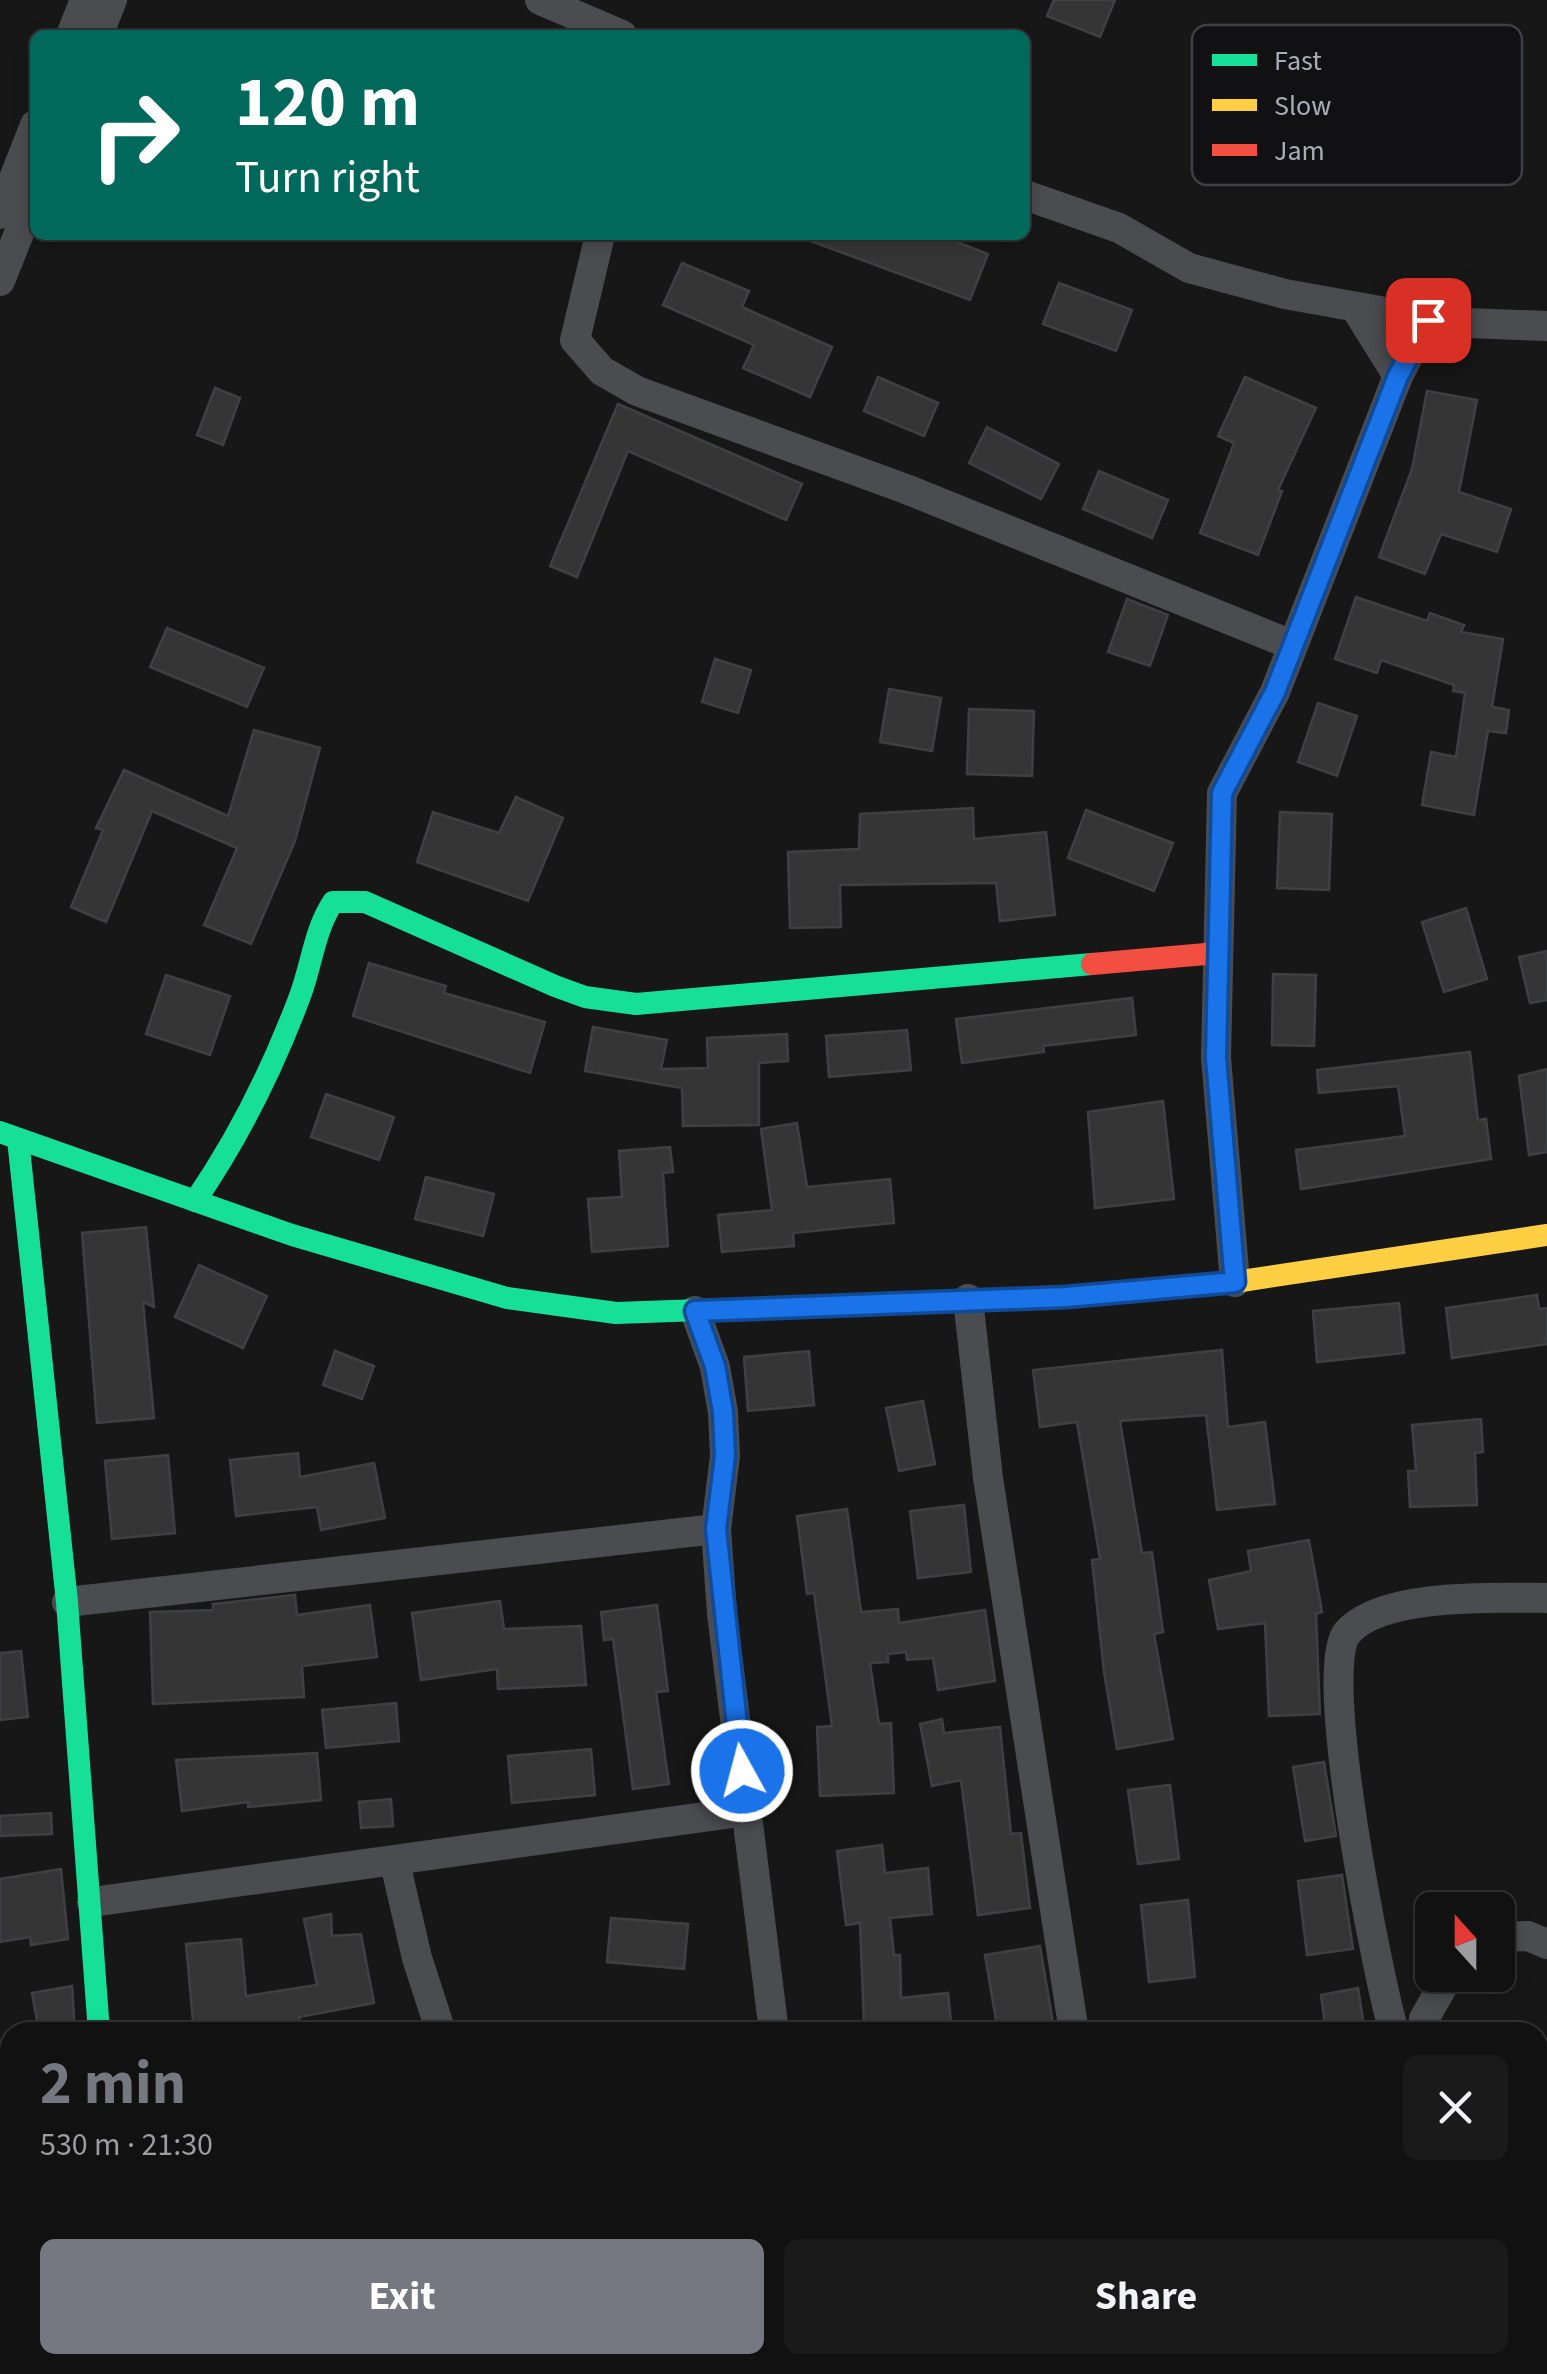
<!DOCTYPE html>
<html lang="en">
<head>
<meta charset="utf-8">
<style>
  :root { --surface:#111; --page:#1a1a1a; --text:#f1f3f6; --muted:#9c9d9f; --line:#303131; --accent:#757880 }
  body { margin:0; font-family:"Source Sans 3",sans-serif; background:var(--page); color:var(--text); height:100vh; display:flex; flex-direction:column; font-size:38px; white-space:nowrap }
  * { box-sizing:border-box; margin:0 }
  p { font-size:32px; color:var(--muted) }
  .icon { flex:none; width:55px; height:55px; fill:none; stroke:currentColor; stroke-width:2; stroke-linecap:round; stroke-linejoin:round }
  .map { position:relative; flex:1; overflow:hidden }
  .drawer { position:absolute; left:0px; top:2022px; width:1548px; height:352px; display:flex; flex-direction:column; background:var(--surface); border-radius:30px 30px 0 0; box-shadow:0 5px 15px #0003,0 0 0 2px var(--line) }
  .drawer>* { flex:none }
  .guide { position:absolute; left:30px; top:30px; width:1000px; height:210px; border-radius:15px; box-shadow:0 5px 15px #0003,0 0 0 2px var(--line); background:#00695c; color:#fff; overflow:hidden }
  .needle { width:65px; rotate:339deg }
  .fabs { position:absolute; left:1415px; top:1892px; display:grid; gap:20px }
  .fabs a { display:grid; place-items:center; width:100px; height:100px; border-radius:15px; background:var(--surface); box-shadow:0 5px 15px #0003,0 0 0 2px var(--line); font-size:50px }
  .pin { position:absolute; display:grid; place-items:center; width:85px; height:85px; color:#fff; margin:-42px; border-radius:20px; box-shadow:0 5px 15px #0006 }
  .me { position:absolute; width:110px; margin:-55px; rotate:353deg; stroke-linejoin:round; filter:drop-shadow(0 0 8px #0008) }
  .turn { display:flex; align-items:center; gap:35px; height:210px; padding:0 40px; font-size:45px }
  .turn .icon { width:130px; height:130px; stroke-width:2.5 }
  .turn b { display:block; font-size:70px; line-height:85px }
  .round { display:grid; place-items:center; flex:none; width:105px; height:105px; border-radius:15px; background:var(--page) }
  .summary { display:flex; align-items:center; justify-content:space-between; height:170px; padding:0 40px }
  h1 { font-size:60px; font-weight:700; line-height:75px; color:var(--accent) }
  .action { display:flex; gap:20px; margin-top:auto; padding:20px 40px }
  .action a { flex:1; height:115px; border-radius:15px; background:var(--accent); color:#fff; font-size:40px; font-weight:700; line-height:115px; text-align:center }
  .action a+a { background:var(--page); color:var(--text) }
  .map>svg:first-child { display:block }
  .building { fill:#353536; stroke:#3f4043; stroke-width:2.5 }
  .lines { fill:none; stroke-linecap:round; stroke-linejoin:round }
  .street { stroke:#4b4c50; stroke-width:30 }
  .fast { stroke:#16e098; stroke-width:22 }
  .slow { stroke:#ffcf43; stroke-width:22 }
  .jam { stroke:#f24e42; stroke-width:22 }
  .route-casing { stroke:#114b97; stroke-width:25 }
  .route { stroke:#1a73e8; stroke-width:18 }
  .key { fill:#111113; stroke:#3e4045; stroke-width:2.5 }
  .key-label { font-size:28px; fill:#a8adb8 }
</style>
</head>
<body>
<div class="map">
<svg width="1547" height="2374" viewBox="0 0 1547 2374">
  <rect width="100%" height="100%" fill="#171717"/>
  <g class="building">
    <polygon points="1054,0 1115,0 1100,37 1047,16"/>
    <polygon points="939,235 988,254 970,300 797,236"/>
    <polygon points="682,263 749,291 742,307 832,347 810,397 743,368 754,345 663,305"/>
    <polygon points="1059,283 1132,310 1116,351 1043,324"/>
    <polygon points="878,377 938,403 924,436 864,411"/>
    <polygon points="1245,377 1316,408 1278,490 1282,491 1258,555 1200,533 1234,443 1218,436"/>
    <polygon points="215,388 240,398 223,445 197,435"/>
    <polygon points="1427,391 1477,400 1459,492 1511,509 1497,552 1441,534 1425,574 1379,557 1412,469"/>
    <polygon points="618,404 802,484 786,520 628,451 577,577 550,566"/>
    <polygon points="987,427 1059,464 1041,499 969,463"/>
    <polygon points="1099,471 1168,500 1152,538 1083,509"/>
    <polygon points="1356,597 1427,621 1430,613 1464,625 1461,632 1503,639 1492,707 1509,710 1506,733 1488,731 1474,815 1422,805 1431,752 1456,757 1465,693 1453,691 1454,685 1381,660 1377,673 1335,659"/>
    <polygon points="1127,599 1168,615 1150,666 1108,652"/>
    <polygon points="167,628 264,668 247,707 150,667"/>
    <polygon points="715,659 751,670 738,713 702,702"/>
    <polygon points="889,689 941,698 932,751 880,742"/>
    <polygon points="1318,703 1357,716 1337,776 1298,762"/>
    <polygon points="969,709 1034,711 1032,776 967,774"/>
    <polygon points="254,730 320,748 295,841 251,944 204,925 237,848 152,811 106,922 71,907 103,830 96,828 124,770 228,816"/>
    <polygon points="516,797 563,818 528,901 417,862 433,812 499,833"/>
    <polygon points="973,808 974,839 1046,832 1055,915 1000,921 996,883 840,885 841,927 790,928 788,852 859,849 860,814"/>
    <polygon points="1086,810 1173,843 1154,891 1068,858"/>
    <polygon points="1280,812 1332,814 1329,890 1277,888"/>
    <polygon points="1466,908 1487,979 1444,992 1422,922"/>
    <polygon points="1547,951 1547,1000 1530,1003 1519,957"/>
    <polygon points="369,963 446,986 444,993 545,1022 530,1073 353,1016"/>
    <polygon points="1273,974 1316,975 1314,1046 1272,1045"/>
    <polygon points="166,975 230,996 210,1055 146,1034"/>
    <polygon points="1132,998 1136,1035 1043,1046 1044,1052 962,1063 956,1019"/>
    <polygon points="593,1027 667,1040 661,1069 708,1068 707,1038 787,1034 788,1061 759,1063 759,1125 683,1126 682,1088 585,1071"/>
    <polygon points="907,1030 911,1070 829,1077 826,1036"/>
    <polygon points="1470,1052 1478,1120 1486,1119 1491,1159 1301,1189 1296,1150 1405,1136 1398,1086 1319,1093 1317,1070"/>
    <polygon points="1547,1069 1547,1152 1529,1155 1519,1076"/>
    <polygon points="326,1094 394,1117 379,1160 311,1137"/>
    <polygon points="1163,1101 1174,1199 1095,1208 1088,1112"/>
    <polygon points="797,1123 807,1187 890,1179 894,1223 793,1233 794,1246 722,1252 718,1215 772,1210 761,1129"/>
    <polygon points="670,1147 673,1172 663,1173 668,1246 592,1252 588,1199 622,1197 619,1151"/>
    <polygon points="426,1177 494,1194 483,1236 415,1219"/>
    <polygon points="146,1227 154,1307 143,1302 154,1418 97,1423 82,1233"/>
    <polygon points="199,1265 267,1296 243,1348 175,1317"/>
    <polygon points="1537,1295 1539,1309 1547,1308 1547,1344 1452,1358 1446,1308"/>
    <polygon points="1399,1303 1404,1353 1317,1362 1313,1311"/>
    <polygon points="1222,1350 1228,1427 1265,1422 1275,1504 1217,1510 1206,1415 1120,1421 1142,1553 1152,1552 1163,1632 1154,1634 1173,1739 1117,1749 1104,1672 1092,1560 1100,1559 1077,1422 1040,1427 1033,1370"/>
    <polygon points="335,1351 374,1366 362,1399 323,1385"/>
    <polygon points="809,1351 814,1405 748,1411 744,1357"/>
    <polygon points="923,1401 935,1464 899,1471 886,1408"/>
    <polygon points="1481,1419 1483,1452 1475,1453 1477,1505 1410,1507 1408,1471 1416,1471 1412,1425"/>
    <polygon points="298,1453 300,1477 374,1463 385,1518 321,1530 317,1507 236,1516 230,1460"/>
    <polygon points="168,1455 175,1533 112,1539 105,1461"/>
    <polygon points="964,1505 971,1572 918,1578 910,1511"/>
    <polygon points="847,1509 861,1612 898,1609 899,1623 985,1610 995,1681 938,1690 933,1658 907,1660 906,1652 888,1654 888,1662 870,1663 879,1724 891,1723 894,1793 820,1796 817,1727 832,1726 814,1593 807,1594 797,1516"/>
    <polygon points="1309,1540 1322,1612 1316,1614 1320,1714 1269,1716 1265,1623 1218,1629 1209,1580 1251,1571 1248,1551"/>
    <polygon points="295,1595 297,1615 370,1605 377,1657 302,1666 304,1697 153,1704 150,1612 213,1610 213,1604"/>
    <polygon points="500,1601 504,1629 581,1626 586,1685 498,1689 497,1669 421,1680 412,1613"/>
    <polygon points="657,1605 668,1691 656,1692 669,1784 633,1789 613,1639 604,1640 601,1612"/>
    <polygon points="21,1651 28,1717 0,1720 0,1653"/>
    <polygon points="396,1703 399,1741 326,1748 322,1710"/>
    <polygon points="942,1719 944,1733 1000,1727 1011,1834 1021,1833 1030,1908 978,1915 961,1780 932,1786 920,1724"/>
    <polygon points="591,1749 595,1795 512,1803 508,1756"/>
    <polygon points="317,1753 321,1800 248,1807 248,1802 182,1811 176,1760"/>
    <polygon points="1324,1762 1336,1836 1305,1841 1293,1767"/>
    <polygon points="1170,1785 1179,1859 1138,1864 1128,1790"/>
    <polygon points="391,1799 393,1826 361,1828 359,1802"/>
    <polygon points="51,1813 52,1834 0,1836 0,1816"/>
    <polygon points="882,1845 885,1873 928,1868 932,1914 890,1918 894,1955 900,1955 901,1998 948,1993 952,2032 924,2032 923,2023 864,2025 860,1923 846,1925 837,1851"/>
    <polygon points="61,1869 68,1939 31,1945 30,1937 0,1942 0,1879"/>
    <polygon points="1342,1875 1353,1949 1307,1955 1298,1881"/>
    <polygon points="1188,1900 1195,1977 1149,1982 1141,1905"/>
    <polygon points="331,1914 332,1936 361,1934 374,2003 299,2017 302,2032 194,2032 186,1944 241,1939 246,1996 317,1985 304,1919"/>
    <polygon points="611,1918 688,1924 684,1969 607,1962"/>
    <polygon points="1040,1946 1053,2023 998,2032 985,1955"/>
    <polygon points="72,1986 75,2032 39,2032 32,1993"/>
    <polygon points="1358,1988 1365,2032 1326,2032 1321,1995"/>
  </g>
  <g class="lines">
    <g class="street">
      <polyline points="540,0 622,35"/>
      <polyline points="71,35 85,0"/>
      <polyline points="98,35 112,0"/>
      <polyline points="1025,195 1119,228 1189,268 1285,294 1441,322 1547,326"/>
      <polyline points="0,214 35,125"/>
      <polyline points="600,235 575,340 602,371 637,391 906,489 1292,645"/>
      <polyline points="0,281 35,193"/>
      <polyline points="1355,307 1398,376"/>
      <polyline points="1235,1282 1216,1058 1222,793 1275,692 1398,376 1427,320"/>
      <polyline points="968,1299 988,1478 1074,2032"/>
      <polyline points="695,1311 715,1367 723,1412 725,1456 716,1529 722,1614 774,2032"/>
      <polyline points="67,1602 716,1529"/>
      <polyline points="395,1863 417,1958 441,2032"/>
      <polyline points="92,1902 747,1811"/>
      <polyline points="1498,1937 1528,1936 1547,1944"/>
      <path d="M 1394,2032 C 1378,1977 1316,1670 1347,1633 C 1382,1592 1497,1598 1547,1598"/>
      <polyline points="1423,2032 1424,2019 1449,1975"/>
      <polyline points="1538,2252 1547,2266"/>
      <polyline points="1538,2355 1547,2348"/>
      <polyline points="806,2365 806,2374"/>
      <polyline points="1118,2365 1119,2374"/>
      <polyline points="468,2374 469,2365"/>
      <polyline points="1512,2374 1524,2365"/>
    </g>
    <g class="fast">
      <polyline points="0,1132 292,1235 507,1298 616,1313 1066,1297 1156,1289"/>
      <polyline points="18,1139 67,1602 99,2032"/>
      <path d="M 195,1201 C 239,1137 273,1068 300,996 C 312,964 314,931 333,902 L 365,902 L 555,986 L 585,997 L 636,1004 L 1092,964"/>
    </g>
    <polyline class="slow" points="1156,1289 1235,1282 1547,1235"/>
    <polyline class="jam" points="1092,964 1217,953"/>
  </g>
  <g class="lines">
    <g class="route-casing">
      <polyline id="route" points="742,1771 716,1529 725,1456 723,1412 715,1366 695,1311 1066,1297 1235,1282 1216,1058 1222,793 1275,692 1398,376 1428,320"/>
    </g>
    <use href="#route" class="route"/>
  </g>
  <rect x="1192" y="25" width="330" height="160" rx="15" class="key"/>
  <rect x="1212" y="54" width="45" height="12" fill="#16e098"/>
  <rect x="1212" y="99" width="45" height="12" fill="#ffcf43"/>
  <rect x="1212" y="144" width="45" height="12" fill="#f24e42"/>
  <g class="key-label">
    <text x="1274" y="70">Fast</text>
    <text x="1274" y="115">Slow</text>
    <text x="1274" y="160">Jam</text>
  </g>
</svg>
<div class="fabs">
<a><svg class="needle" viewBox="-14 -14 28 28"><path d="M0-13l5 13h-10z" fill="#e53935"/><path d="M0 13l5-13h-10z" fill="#9c9d9f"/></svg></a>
</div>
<div class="pin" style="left:1428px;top:320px;background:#d93025"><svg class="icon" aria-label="arrive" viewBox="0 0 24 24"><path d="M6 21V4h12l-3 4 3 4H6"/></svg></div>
<svg class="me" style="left:742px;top:1771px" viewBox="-20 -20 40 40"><circle r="17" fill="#1a73e8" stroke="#fff" stroke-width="3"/><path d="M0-11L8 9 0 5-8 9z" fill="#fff"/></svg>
<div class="guide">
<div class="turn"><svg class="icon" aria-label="right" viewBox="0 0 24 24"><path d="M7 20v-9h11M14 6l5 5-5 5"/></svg><div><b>120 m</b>Turn right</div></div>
</div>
<section class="drawer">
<div class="summary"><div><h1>2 min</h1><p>530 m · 21:30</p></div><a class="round"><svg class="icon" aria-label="close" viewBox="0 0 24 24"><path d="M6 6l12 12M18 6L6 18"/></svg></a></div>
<div class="action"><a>Exit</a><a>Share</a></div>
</section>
</div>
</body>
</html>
